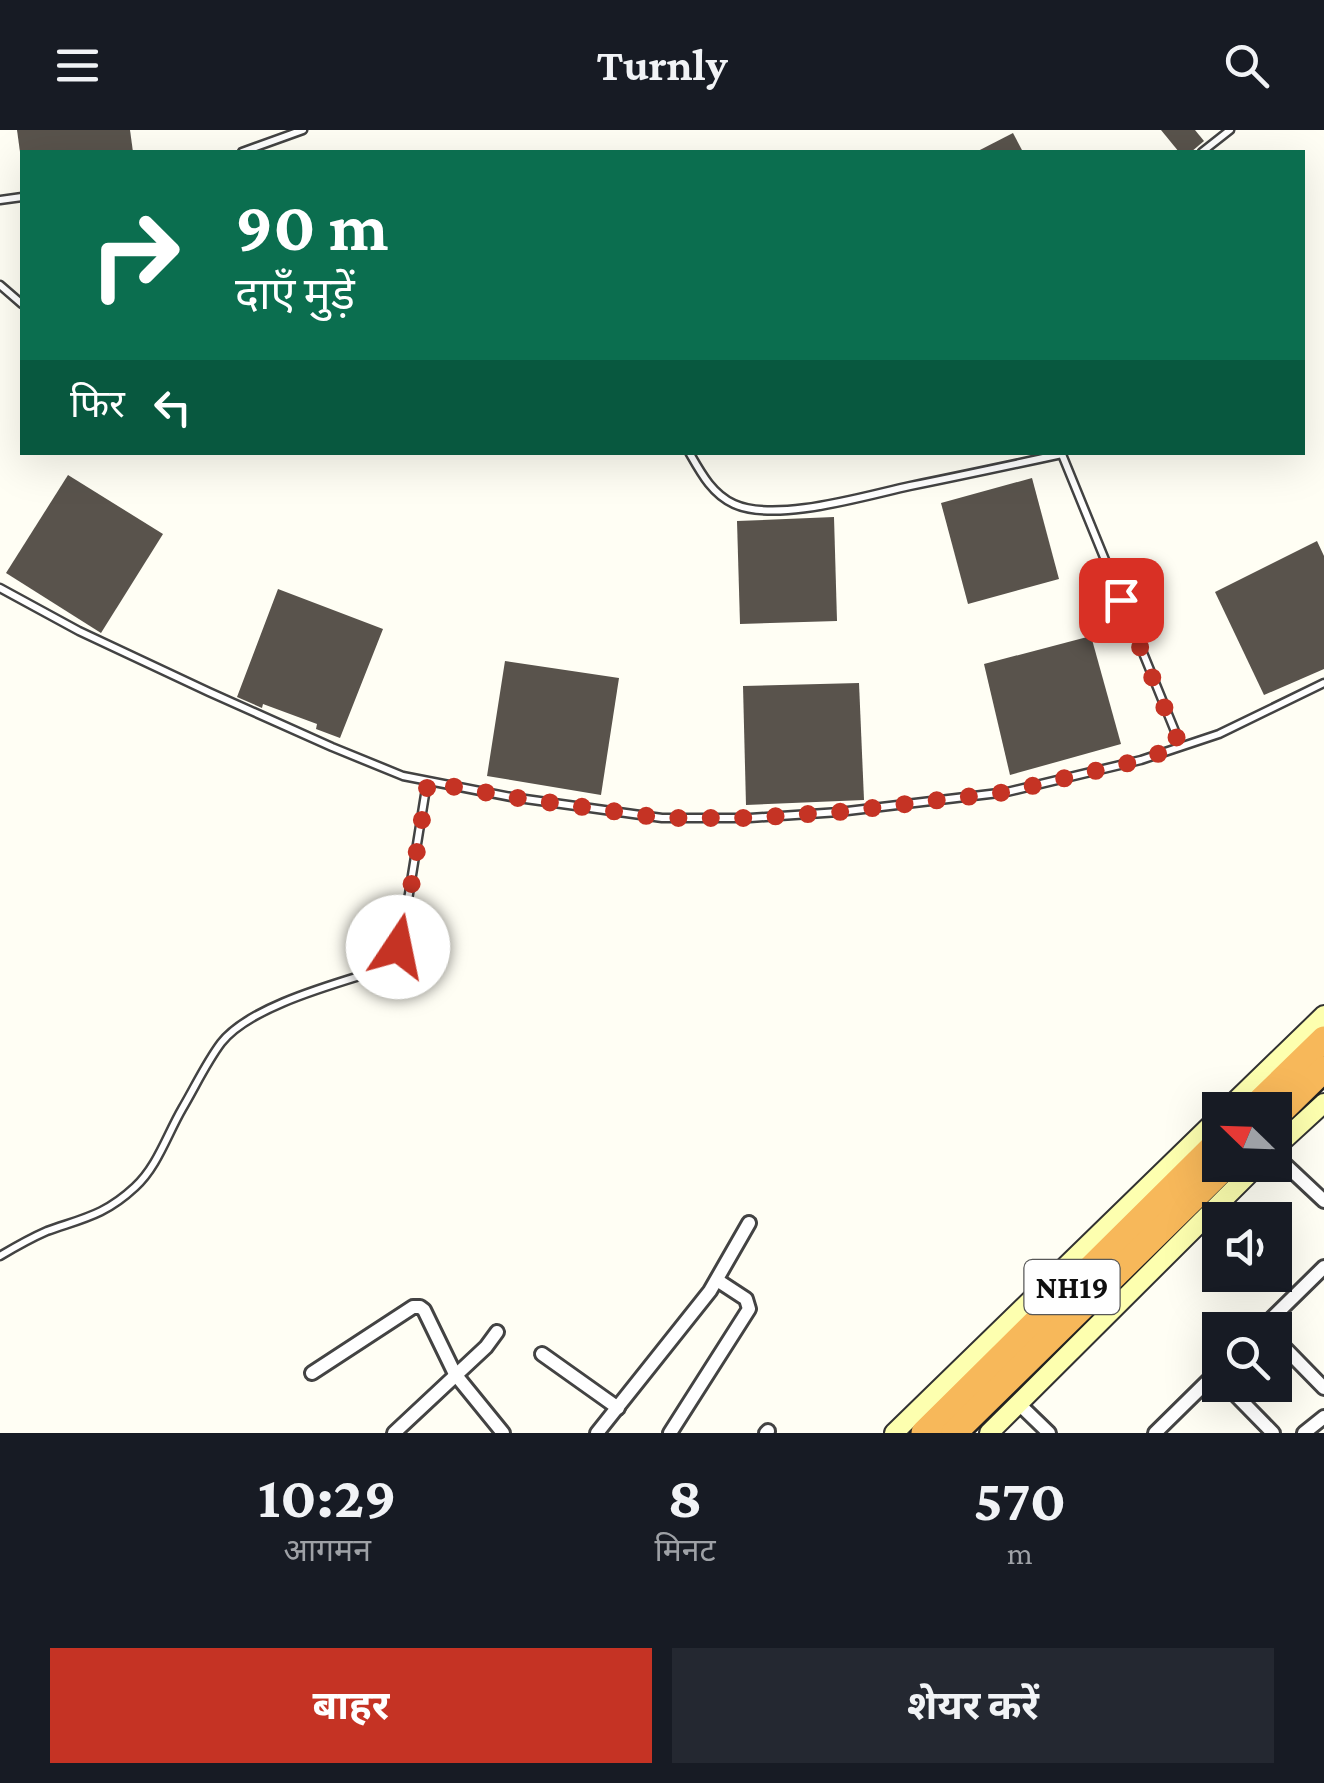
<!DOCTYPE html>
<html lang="hi">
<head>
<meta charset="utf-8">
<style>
  :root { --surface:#171b24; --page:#242831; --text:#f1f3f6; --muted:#9ea1a6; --accent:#c53324 }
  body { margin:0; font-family:"Crimson Pro","Noto Sans Devanagari",serif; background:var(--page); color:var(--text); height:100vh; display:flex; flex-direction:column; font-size:38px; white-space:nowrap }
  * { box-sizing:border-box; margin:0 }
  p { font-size:32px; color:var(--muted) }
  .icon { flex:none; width:55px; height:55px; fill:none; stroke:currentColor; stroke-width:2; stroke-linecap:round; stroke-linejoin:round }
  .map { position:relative; height:1303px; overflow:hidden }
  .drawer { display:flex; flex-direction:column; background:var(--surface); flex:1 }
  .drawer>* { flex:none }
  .guide { position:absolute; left:20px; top:20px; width:1285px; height:305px; border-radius:0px; box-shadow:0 10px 40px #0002; background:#0b6e4f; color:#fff; overflow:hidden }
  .needle { width:65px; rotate:293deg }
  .tools { position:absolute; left:1202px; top:962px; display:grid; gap:20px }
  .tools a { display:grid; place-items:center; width:90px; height:90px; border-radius:0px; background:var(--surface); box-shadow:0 10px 40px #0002; font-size:50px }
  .pin { position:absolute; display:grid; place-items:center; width:85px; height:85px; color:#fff; margin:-42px; border-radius:20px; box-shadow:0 5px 15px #0006 }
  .me { position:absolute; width:110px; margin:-55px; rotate:11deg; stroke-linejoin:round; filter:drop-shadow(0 0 8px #0008) }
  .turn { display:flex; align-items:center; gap:35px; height:210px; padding:0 50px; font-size:45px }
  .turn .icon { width:130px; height:130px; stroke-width:2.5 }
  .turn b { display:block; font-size:70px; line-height:85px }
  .then { display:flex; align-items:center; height:95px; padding:0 50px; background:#0003; gap:20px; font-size:38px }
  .eta { display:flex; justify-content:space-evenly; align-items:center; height:170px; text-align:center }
  .eta b { font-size:60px; font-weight:700; line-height:70px }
  .primary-button { display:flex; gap:20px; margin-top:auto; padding:20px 50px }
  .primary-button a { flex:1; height:115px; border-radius:0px; background:var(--accent); color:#fff; font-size:40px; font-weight:700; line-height:115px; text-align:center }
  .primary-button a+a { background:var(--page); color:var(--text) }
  header { display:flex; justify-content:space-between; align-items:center; height:130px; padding:0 50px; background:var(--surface); font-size:45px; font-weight:700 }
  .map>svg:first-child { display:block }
  .building { fill:#59534c }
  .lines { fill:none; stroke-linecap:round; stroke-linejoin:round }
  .lane-casing { stroke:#434343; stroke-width:11 }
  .street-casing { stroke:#434343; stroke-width:18 }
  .secondary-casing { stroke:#323232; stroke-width:22 }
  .highway-casing { stroke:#212121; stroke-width:30 }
  .lane { stroke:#fff; stroke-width:6 }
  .street { stroke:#fff; stroke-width:12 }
  .secondary { stroke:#fdffaf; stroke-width:18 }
  .highway { stroke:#f7b85a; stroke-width:25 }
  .route { stroke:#c53324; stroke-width:18; stroke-dasharray:0 32.4 }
  .labels { text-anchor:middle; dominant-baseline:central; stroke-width:10; stroke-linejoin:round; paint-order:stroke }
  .shield { fill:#fff; stroke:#585858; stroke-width:2.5 }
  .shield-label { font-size:32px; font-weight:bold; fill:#101010 }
</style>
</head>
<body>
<header><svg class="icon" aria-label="menu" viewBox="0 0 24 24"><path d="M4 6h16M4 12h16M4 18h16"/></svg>Turnly<svg class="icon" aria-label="search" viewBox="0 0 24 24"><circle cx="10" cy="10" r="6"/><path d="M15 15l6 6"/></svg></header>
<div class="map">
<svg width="1324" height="1303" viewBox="0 0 1324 1303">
  <rect width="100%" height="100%" fill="#fffef4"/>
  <g class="building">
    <polygon points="17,0 130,0 133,22 20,22"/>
    <polygon points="1161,0 1195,0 1204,11 1191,22 1179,22"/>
    <polygon points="1013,3 1023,22 976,22"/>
    <polygon points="68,345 163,404 101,503 6,443"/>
    <polygon points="1032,348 1059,449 968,474 941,373"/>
    <polygon points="834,387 837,491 740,494 737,391"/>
    <polygon points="1317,411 1324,426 1324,539 1264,565 1215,462"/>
    <polygon points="278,459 383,499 340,608 316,599 317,594 263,574 262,578 237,567"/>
    <polygon points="1091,506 1121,614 1010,645 984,534"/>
    <polygon points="505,531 619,548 601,665 487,646"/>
    <polygon points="859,553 864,670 746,675 743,556"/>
  </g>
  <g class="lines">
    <g class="lane-casing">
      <g id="lane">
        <polyline points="242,22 303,0"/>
        <polyline points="1202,22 1230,0"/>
        <polyline points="0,70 22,67"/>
        <polyline points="0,155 22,174"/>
        <path d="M 689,322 C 701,343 712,364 734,374 C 776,393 864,366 910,356 C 960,346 1011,335 1062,324"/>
        <polyline points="1061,322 1181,616"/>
        <polyline points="0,458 79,501 209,562 332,617 403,646 511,667 662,688 750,688 839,682 1007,662 1141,630 1219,604 1324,553"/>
        <path d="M 0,1126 C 15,1117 31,1108 47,1101 C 84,1088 105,1085 135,1057 C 157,1037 167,1005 182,979 C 195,957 206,933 221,913 C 250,876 335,854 379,840 L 392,829 L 403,801 L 427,652"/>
      </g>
    </g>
    <g class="street-casing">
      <g id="street">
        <polyline points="1275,1025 1324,1071"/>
        <polyline points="1260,1200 1324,1137"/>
        <polyline points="1275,1208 1324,1258"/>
        <polyline points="542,1224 618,1278"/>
        <polyline points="312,1243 413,1177 420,1177 424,1180 455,1244 503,1303"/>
        <polyline points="1226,1255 1273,1303"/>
        <polyline points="1018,1273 1049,1303"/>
        <polyline points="394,1303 486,1217 497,1202"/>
        <polyline points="597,1303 710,1161 749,1093"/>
        <polyline points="670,1303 749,1179 746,1169 717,1150"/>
        <polyline points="766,1303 768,1301"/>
        <polyline points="1155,1303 1220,1239"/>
        <polyline points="1304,1303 1324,1287"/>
      </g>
    </g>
    <g class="secondary-casing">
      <g id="secondary">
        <polyline points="1226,980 1324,885"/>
        <polyline points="1275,1018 1324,973"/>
        <polyline points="894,1303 1220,986"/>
        <polyline points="989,1303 1258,1035"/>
      </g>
    </g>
    <g class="highway-casing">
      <g id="highway">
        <polyline points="1251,980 1324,909"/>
        <polyline points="1275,987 1324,939"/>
        <polyline points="924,1303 1220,1010"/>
        <polyline points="954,1303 1227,1035"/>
      </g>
    </g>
    <use href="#lane" class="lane"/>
    <use href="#street" class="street"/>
    <use href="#secondary" class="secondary"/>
    <use href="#highway" class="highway"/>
  </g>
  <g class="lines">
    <polyline class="route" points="398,817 404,801 428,652 511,667 662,688 750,688 839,682 1007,662 1141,630 1180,616 1121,470"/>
  </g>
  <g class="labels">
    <rect class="shield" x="1024.5" y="1130" width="95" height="54" rx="8"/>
    <g class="shield-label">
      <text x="1072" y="1157">NH19</text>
    </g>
  </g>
</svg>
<div class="tools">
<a><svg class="needle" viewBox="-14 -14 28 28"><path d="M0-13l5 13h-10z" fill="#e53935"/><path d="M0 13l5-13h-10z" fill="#9ea1a6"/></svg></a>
<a><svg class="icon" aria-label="sound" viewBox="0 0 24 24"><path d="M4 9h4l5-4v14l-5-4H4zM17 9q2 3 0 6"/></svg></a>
<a><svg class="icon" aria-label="search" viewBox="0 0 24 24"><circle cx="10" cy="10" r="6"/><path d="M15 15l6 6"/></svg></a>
</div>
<div class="pin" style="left:1121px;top:470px;background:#d93025"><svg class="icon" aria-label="arrive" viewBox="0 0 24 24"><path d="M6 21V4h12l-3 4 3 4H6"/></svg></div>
<svg class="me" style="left:398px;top:817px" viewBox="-20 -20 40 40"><circle r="19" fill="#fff"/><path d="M0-13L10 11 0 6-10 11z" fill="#c53324"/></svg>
<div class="guide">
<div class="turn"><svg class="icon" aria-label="right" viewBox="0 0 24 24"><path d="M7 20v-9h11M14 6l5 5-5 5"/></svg><div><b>90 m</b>दाएँ मुड़ें</div></div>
<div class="then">फिर<svg class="icon" aria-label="left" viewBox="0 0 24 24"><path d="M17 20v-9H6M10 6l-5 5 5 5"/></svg></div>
</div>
</div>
<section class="drawer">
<div class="eta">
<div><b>10:29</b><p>आगमन</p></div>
<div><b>8</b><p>मिनट</p></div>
<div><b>570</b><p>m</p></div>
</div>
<div class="primary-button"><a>बाहर</a><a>शेयर करें</a></div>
</section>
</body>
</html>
